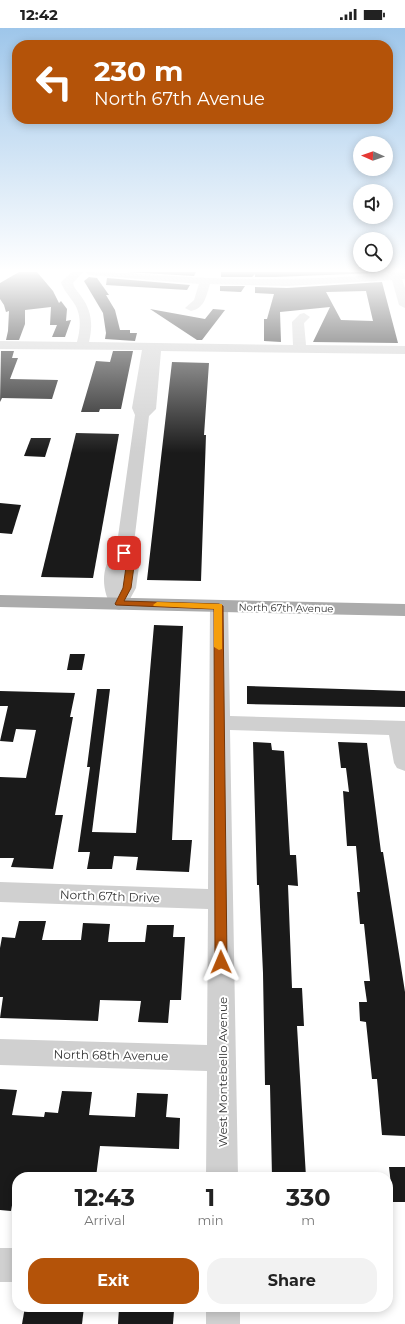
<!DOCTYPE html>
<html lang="en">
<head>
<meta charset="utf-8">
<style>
  :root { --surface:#fff; --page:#f2f2f2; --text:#222; --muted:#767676; --accent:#b45309 }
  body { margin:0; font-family:Montserrat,sans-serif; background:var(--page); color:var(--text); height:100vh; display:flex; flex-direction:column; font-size:15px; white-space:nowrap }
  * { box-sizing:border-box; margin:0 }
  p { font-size:13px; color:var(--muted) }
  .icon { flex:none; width:22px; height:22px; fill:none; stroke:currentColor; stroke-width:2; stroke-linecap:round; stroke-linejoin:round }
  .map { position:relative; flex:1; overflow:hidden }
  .panel { position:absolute; left:12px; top:1144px; width:381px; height:140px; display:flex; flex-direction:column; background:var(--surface); border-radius:16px; box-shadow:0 2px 10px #0003 }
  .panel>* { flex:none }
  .top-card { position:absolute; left:12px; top:12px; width:381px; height:84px; border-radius:16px; box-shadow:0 2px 10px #0003; background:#b45309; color:#fff; overflow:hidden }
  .needle { width:26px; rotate:272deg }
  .controls { position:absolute; left:353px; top:108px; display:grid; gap:8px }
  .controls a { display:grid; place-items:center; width:40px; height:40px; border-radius:50%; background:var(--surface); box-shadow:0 2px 10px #0003; font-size:20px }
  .pin { position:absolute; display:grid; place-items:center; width:34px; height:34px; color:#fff; margin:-17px; border-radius:8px; box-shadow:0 2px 6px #0006 }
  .me { position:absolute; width:44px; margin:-22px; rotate:359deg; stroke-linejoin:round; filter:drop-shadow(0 0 3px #0008) }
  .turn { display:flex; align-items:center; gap:14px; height:84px; padding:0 16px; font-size:18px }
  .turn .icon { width:52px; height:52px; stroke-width:2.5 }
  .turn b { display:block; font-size:28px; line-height:34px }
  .eta { display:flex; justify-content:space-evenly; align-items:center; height:68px; text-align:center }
  .eta b { font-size:24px; font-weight:700; line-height:28px }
  .primary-button { display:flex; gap:8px; margin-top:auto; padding:8px 16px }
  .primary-button a { flex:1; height:46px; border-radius:16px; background:var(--accent); color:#fff; font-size:16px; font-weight:700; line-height:46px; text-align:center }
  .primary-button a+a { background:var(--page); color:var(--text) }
  .status { display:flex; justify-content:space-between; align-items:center; height:28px; padding:0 20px; background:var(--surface); direction:ltr }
  .status svg { height:11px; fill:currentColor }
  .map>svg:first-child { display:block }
  .building { fill:#1a1a1a; fill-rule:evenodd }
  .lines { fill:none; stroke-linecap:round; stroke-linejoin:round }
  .minor { fill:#d0d0d0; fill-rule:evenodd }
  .major { fill:#ababab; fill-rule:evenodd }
  .route { fill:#b45309; stroke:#753606 }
  .slow { fill:#f59e0b }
  .labels { text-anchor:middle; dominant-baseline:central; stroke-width:4; stroke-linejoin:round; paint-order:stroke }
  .street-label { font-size:10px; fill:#333; stroke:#fff }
  .near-street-label { font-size:12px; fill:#333; stroke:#fff }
</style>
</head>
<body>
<div class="status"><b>12:42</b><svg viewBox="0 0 49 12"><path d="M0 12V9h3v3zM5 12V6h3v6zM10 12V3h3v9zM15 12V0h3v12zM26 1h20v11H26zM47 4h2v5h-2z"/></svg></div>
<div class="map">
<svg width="405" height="1296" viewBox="0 0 405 1296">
  <rect width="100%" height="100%" fill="#fff"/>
  <g class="building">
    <polygon points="19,244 37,244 53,263 59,275 61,273 67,281 66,293 71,292 65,309 52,309 57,297 50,297 51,279 25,282 25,296 19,312 6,312 8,303 9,283 6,284 4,277 0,271 0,255"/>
    <polygon points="127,244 196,244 194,248"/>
    <polygon points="221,244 375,244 376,245 275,249 255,249 255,246 252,249 221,249"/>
    <polygon points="89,249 97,250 109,267 106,267 115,282 120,302 130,302 130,305 137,305 135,313 105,311 106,305 103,285 84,253"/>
    <polygon points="107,250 190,257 187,262 106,257"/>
    <path d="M 382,254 L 398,315 L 313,314 L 330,279 L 280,284 L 281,314 L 264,313 L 264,291 L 267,291 L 274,266 L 255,265 L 255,259 L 287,260 ZM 366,263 L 373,293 L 341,292 L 326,264 Z"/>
    <polygon points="220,258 245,258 241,264 220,263"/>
    <polygon points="150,281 205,291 213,281 225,282 202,312 197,312"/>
    <polygon points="1,323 14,323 12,330 18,330 10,351 58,352 52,371 2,370 0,374"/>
    <polygon points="113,323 133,323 121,381 100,381 99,384 81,384 96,333 110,334"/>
    <polygon points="172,334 209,335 204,407 206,407 201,553 147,552"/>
    <polygon points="76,405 119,406 93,550 41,549"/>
    <polygon points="31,410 51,410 45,429 24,428"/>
    <polygon points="0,475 21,477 12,506 0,505"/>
    <polygon points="154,597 183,598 172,812 192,812 189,844 136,842 138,829 114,828 112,841 87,841 90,824 78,824 90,739 87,739 97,661 110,661 92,804 136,805"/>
    <polygon points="70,626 85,626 82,642 67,642"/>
    <polygon points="247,658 405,663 405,679 247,676"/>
    <polygon points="0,663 75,665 70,689 73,689 55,787 63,787 53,841 11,839 14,830 0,830 0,749 26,750 36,702 16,701 13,714 0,713 8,678 0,678"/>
    <polygon points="253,714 271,715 272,722 284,723 290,827 296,827 298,858 288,857 292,960 302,960 304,998 297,998 306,1149 272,1149 270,1057 265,1057 263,945 259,857 257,857"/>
    <polygon points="338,714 367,715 381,824 383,824 405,964 405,1108 382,1107 377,1051 372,1051 366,994 360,993 359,974 367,974 364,953 370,953 364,896 360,896 357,864 360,864 356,818 347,818 343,763 349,764 346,740 341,740"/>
    <polygon points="19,893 46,893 42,912 81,912 83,895 110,896 108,914 145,914 147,897 174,897 173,909 185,909 181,972 170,972 168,995 138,994 141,973 100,972 98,993 0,990 3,969 0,969 0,920 2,909 15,910"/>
    <polygon points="0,1061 17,1062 12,1087 44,1089 45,1084 58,1085 62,1063 92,1064 89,1087 135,1089 137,1065 168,1066 166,1089 180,1090 179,1121 100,1118 96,1149 17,1149 11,1183 0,1182"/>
    <polygon points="389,1139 405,1139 405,1174 393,1174"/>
    <polygon points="25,1279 84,1279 82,1296 22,1296"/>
    <polygon points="119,1280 174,1283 173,1296 118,1296"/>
  </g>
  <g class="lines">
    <g class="minor">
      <path d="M 72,244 L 83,244 L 73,255 C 74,260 78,264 81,268 C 92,283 93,297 89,314 L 293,317 L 292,294 L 300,286 L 304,285 L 310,289 L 304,295 L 306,317 L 405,318 L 405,326 L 161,323 L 156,381 L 149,388 L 133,524 L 140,531 L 136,560 L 125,580 L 119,582 L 113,580 C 101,564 100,537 116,523 L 135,387 L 132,380 L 142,322 L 0,321 L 0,313 L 77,314 C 81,299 82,284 71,271 C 67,265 63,261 61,254 Z"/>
      <path d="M 86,244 C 127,244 167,248 208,250 C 268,252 328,251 388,246 L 387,244 L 405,245 L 405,251 L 402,251 L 405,260 L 405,280 L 399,277 L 392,252 L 287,258 L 210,256 C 206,268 205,280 191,283 L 185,280 L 194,272 L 199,256 L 91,247 L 87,246 Z"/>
      <polygon points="219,572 226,574 228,578 230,688 405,693 405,743 397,740 394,735 389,707 230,702 238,1149 206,1149 207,1043 0,1037 0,1011 207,1017 208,881 0,874 0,854 208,861 210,578 212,574"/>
      <rect x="0" y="1220" width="17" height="34"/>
      <rect x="206" y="1279" width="34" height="17"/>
    </g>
    <polygon class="major" points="0,567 405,576 405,588 0,579"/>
  </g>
  <linearGradient id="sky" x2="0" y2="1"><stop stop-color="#9ec6ea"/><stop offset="0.57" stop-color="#fff"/><stop offset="1" stop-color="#fff" stop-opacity="0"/></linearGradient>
  <rect width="405" height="425" fill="url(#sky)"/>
  <polygon class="route" points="121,523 126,523 135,531 131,560 124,573 219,576 223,578 227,934 225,938 221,940 217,938 215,934 214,581 116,577 115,576 123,560 127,532 120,525"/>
  <polygon class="slow" points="157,574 222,576 222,621 219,622 214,619 214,581 154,578 153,577"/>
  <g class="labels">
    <g class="street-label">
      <text transform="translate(286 580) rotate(1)">North 67th Avenue</text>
    </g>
    <g class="near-street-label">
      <text transform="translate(110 868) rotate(2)">North 67th Drive</text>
      <text transform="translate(111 1027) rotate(1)">North 68th Avenue</text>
      <text transform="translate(222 1044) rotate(-90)">West Montebello Avenue</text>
    </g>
  </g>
</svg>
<div class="controls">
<a><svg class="needle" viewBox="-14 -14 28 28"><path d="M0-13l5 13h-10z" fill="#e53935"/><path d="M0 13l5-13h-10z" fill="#767676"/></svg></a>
<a><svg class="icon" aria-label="sound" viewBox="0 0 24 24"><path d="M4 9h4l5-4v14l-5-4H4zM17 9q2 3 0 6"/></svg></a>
<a><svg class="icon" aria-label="search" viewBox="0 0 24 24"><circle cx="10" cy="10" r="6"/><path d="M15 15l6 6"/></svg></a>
</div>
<div class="pin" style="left:124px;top:525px;background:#d93025"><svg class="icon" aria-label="arrive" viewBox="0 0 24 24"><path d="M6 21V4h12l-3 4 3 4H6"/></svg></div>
<svg class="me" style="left:221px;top:934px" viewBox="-20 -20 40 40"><path d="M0-17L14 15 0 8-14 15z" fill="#b45309" stroke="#fff" stroke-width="4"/></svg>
<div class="top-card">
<div class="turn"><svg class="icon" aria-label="left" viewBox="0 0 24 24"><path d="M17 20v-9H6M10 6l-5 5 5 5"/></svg><div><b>230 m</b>North 67th Avenue</div></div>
</div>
<section class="panel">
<div class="eta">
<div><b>12:43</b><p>Arrival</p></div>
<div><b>1</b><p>min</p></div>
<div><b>330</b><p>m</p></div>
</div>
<div class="primary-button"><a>Exit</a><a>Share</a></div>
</section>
</div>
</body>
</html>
